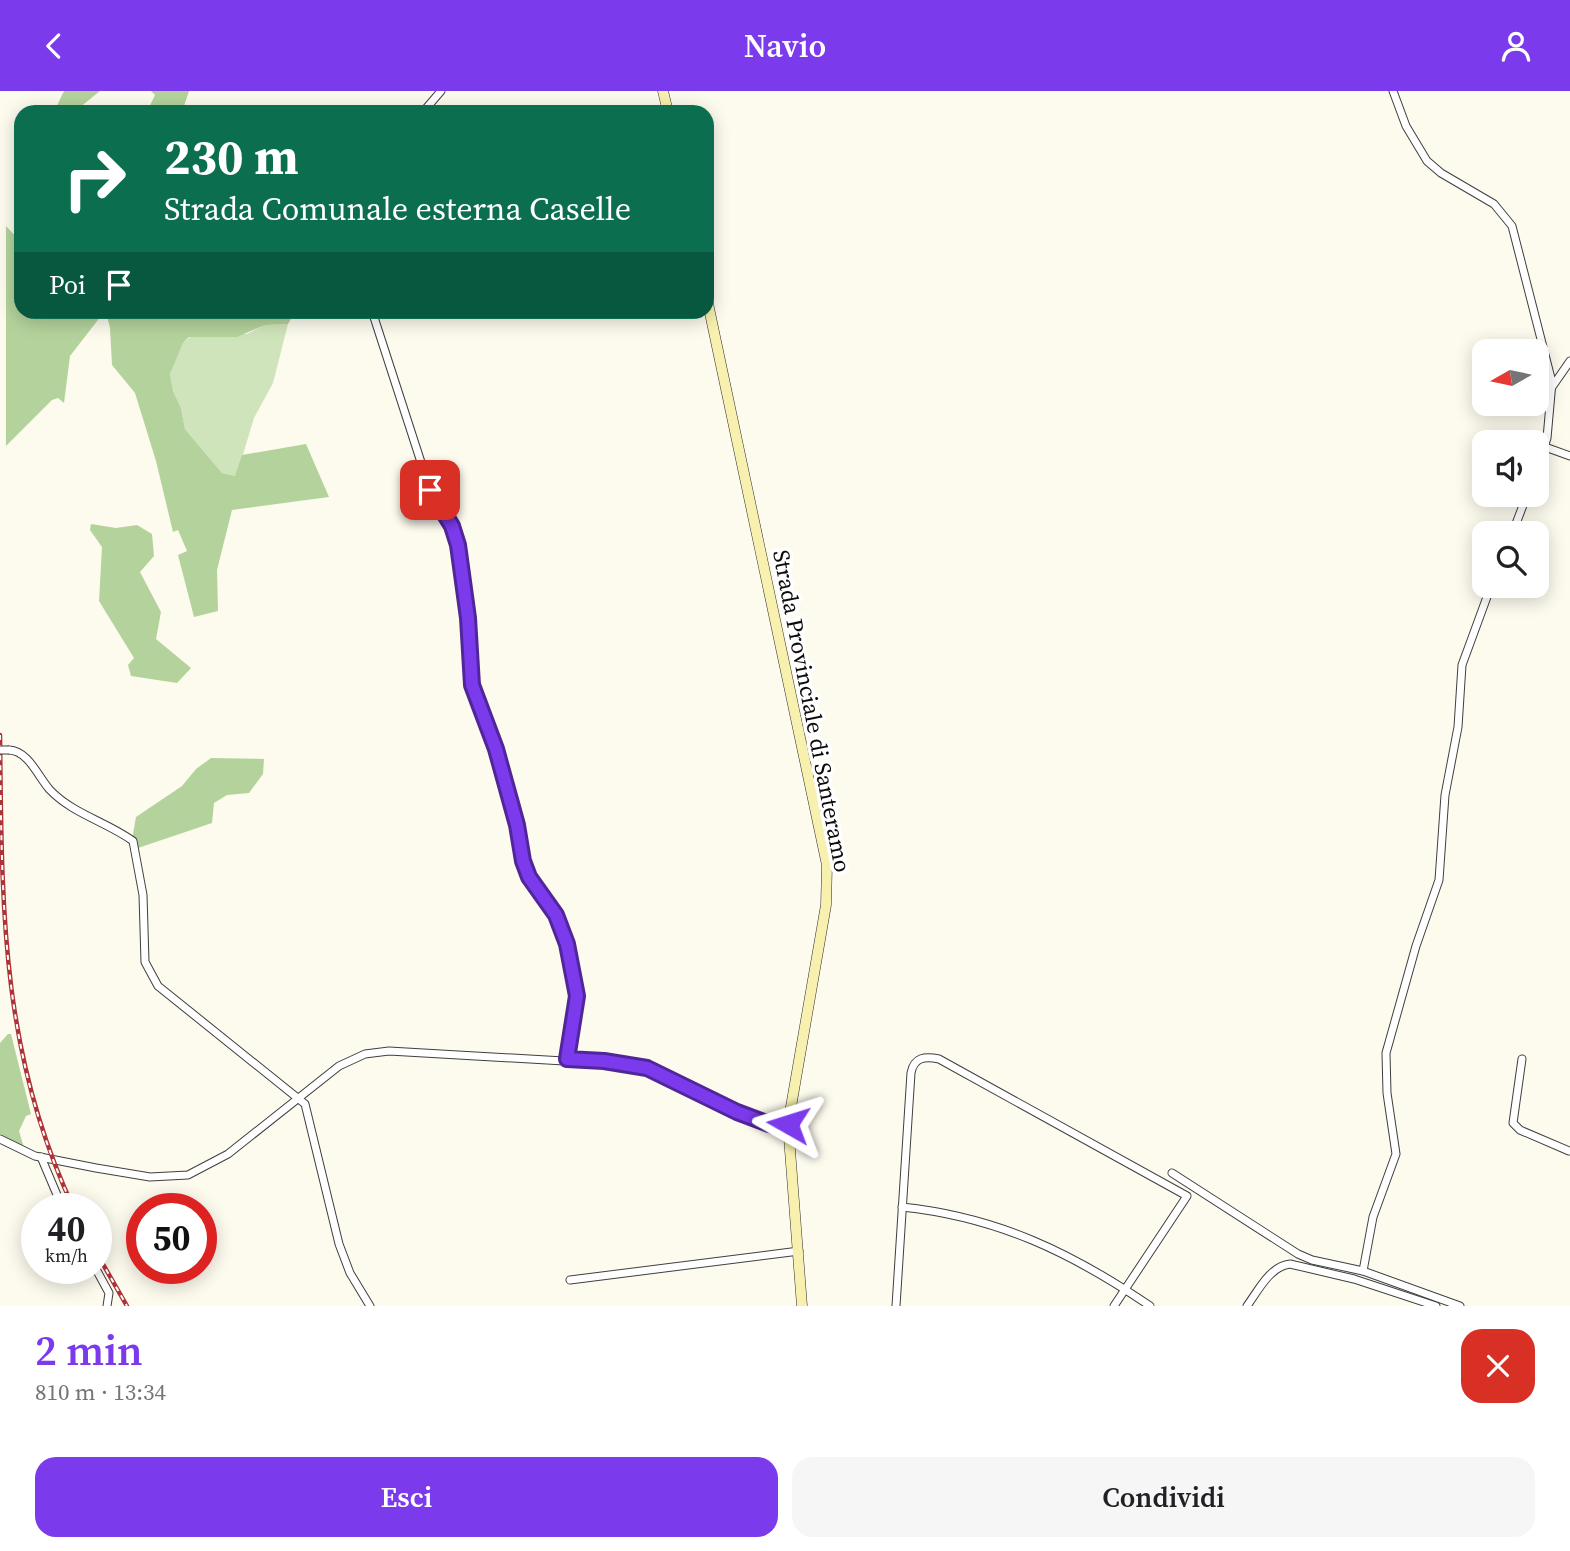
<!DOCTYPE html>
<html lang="it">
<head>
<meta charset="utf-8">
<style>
  :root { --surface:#fff; --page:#f6f6f6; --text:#202124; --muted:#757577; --accent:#7c3aed }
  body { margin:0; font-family:"Source Serif 4",serif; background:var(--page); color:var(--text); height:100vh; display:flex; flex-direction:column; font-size:26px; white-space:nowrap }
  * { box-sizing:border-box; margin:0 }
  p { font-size:23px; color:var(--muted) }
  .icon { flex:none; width:38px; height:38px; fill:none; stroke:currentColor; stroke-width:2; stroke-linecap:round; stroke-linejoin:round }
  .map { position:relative; height:1215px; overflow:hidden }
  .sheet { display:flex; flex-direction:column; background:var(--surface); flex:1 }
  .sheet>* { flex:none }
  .guide { position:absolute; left:14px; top:14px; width:700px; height:214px; border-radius:21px; box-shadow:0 4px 18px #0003; background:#0b6e4f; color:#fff; overflow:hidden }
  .needle { width:46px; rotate:261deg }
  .fabs { position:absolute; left:1472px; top:248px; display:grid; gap:14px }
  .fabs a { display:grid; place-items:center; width:77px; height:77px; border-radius:14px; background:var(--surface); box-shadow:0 4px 18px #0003; font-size:35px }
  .speed { position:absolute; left:21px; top:1102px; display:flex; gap:14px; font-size:35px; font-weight:700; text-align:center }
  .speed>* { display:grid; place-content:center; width:91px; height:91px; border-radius:50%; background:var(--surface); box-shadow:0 4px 18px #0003; line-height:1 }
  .speed small { font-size:18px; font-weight:400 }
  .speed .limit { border:10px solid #d22; background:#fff; color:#111 }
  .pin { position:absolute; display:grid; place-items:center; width:60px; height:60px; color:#fff; margin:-30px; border-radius:14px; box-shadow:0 4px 10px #0006 }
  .me { position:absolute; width:77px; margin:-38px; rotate:276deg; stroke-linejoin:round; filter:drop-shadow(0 0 5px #0008) }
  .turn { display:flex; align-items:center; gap:24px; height:147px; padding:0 35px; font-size:32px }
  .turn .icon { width:91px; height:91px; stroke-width:2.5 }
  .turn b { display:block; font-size:49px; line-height:60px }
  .then { display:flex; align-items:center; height:66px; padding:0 35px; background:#0003; gap:14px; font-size:26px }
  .round { display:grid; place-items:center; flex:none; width:74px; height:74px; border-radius:21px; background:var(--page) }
  .headline { display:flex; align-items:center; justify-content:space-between; height:119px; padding:0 35px }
  h1 { font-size:42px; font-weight:600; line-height:52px; color:var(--accent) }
  .button { display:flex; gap:14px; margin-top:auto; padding:14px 35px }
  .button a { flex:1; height:80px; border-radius:21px; background:var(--accent); color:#fff; font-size:28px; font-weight:600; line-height:80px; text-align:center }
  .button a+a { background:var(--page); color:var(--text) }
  header { display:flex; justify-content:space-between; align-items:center; height:91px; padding:0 35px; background:var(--accent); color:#fff; font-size:32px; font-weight:600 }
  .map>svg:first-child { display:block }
  .green { fill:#d0e4bb }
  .forest { fill:#b4d39c }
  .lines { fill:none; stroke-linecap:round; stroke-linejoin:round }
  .minor-casing { stroke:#3f3f3f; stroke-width:9 }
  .secondary-casing { stroke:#2e2e2e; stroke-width:11 }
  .minor { stroke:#fff; stroke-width:7 }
  .secondary { stroke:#f7f0af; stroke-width:10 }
  .rail-casing { stroke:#ae3337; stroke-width:4.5 }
  .rail { stroke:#fff; stroke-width:2; stroke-dasharray:5; stroke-linecap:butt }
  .minor-bridge-casing { stroke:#3f3f3f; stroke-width:9; stroke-linecap:butt }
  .minor-bridge { stroke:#fff; stroke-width:7 }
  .route-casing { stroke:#51269a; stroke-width:18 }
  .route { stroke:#7c3aed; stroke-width:12 }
  .labels { text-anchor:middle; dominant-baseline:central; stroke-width:7; stroke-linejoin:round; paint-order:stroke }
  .street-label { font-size:23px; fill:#0c0c0c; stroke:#fff }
</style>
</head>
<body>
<header><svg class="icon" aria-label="back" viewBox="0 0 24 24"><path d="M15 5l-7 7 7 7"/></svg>Navio<svg class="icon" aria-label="person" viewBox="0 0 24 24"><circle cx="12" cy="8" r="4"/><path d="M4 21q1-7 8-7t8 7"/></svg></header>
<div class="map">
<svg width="1570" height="1215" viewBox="0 0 1570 1215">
  <rect width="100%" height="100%" fill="#fdfaee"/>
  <polygon class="green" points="288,233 273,292 254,327 238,380 235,385 222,382 185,338 181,317 173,300 170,283 173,274 183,252 193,244 247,243 265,234"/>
  <g class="forest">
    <polygon points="64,0 100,0 74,21 54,21"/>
    <polygon points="151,0 189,0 184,15 187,21 147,21 155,4"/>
    <polygon points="6,135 21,151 21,220 104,221 70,265 64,312 58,307 52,309 6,355"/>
    <polygon points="106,221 295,221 288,233 265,234 237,246 189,246 183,252 170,283 173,300 181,317 185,338 222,382 235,385 242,364 306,353 329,406 232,419 217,479 218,520 194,526 178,464 187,460 178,439 173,441 156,370 135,302 112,274 110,237"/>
    <polygon points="91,433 116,437 137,434 152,443 154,465 140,481 161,521 156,548 191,577 177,592 131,585 128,574 134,567 99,510 102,456 90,439"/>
    <polygon points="211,667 264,668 263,683 249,702 227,704 214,712 212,732 138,757 132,749 136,726 182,695 196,678"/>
    <polygon points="8,943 11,943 31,1023 26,1025 19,1040 25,1060 0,1043 0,952"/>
  </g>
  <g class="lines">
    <g class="minor-casing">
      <g id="minor">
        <polyline points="1393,0 1406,35 1427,70 1441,82 1494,113 1512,135 1552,291 1547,347 1536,379"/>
        <polyline points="423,21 441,0"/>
        <polyline points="372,220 430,399 452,435 458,454 468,527 472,594 496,658 517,734 523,770 529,786 556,824 567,853 577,905 567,968"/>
        <polyline points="1552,296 1570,270"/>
        <polyline points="1545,356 1570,365"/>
        <polyline points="1512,443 1527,404"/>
        <path d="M 9,659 C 29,660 38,686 50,699 C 73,723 107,731 133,750 L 143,804 L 145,871 L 158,895 L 305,1013 L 339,1153 L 350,1182 L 370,1215"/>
        <polyline points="1522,968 1513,1032 1520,1039 1569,1060"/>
        <path d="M 0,1048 L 35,1065 L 96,1077 L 150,1086 L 188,1084 L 228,1063 L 339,975 L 365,963 L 389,960 L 633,974 C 650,977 663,985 678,992 C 713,1011 749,1031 789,1037"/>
        <polyline points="41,1066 63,1118"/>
        <polyline points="1172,1082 1298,1163 1312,1169 1363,1180 1460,1215"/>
        <path d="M 902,1116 C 998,1126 1072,1162 1150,1215"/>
        <polyline points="96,1178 109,1202 107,1215"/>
        <polyline points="1363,1180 1373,1126 1396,1063 1387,1002 1386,962 1416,855 1439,789 1445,704 1458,636 1462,574 1491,495"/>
        <polyline points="570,1189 799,1160"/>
        <path d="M 896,1215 L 911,982 C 914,966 925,965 939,968 L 1187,1105 L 1114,1215"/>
        <path d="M 1247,1215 C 1258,1200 1270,1175 1290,1173 L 1354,1188 L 1436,1215"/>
      </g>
    </g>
    <g class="secondary-casing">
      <g id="secondary">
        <polyline points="663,0 668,21"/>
        <polyline points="707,208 827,774 826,814 788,1033 802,1215"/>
      </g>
    </g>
    <use href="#minor" class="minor"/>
    <use href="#secondary" class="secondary"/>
    <g class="rail-casing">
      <g id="rail">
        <path d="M 0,644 C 2,814 0,961 74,1118"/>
        <polyline points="96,1161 127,1215"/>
      </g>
    </g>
    <use href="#rail" class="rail"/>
    <g class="minor-bridge-casing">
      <polyline id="minor-bridge" points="0,659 9,659"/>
    </g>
    <use href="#minor-bridge" class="minor-bridge"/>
  </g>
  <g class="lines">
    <g class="route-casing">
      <polyline id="route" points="430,399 452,435 458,454 468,527 472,594 496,658 517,734 523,770 529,786 556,824 567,853 577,905 567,968 604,970 647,977 737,1021 769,1033 789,1037 788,1033"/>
    </g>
    <use href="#route" class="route"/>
  </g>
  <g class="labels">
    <g class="street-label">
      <text transform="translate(812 620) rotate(79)">Strada Provinciale di Santeramo</text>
    </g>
  </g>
</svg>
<div class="fabs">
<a><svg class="needle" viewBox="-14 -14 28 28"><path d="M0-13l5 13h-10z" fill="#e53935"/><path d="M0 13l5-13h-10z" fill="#757577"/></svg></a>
<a><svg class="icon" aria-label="sound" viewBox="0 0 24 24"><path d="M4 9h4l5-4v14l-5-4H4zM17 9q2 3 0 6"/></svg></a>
<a><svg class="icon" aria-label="search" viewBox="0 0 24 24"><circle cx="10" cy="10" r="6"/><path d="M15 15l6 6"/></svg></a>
</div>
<div class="speed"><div>40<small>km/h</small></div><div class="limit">50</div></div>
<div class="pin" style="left:430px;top:399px;background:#d93025"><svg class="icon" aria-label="arrive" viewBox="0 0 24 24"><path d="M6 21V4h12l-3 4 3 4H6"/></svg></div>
<svg class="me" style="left:788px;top:1033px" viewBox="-20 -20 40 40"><path d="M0-17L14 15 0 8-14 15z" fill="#7c3aed" stroke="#fff" stroke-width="4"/></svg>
<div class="guide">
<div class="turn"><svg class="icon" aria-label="right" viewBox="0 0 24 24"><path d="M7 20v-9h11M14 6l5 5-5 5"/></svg><div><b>230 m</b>Strada Comunale esterna Caselle</div></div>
<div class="then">Poi<svg class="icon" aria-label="arrive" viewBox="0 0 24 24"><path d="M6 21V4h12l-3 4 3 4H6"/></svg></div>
</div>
</div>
<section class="sheet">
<div class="headline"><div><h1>2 min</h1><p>810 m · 13:34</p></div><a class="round" style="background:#d93025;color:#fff"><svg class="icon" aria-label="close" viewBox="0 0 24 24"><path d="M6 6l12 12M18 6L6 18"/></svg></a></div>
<div class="button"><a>Esci</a><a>Condividi</a></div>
</section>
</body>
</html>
